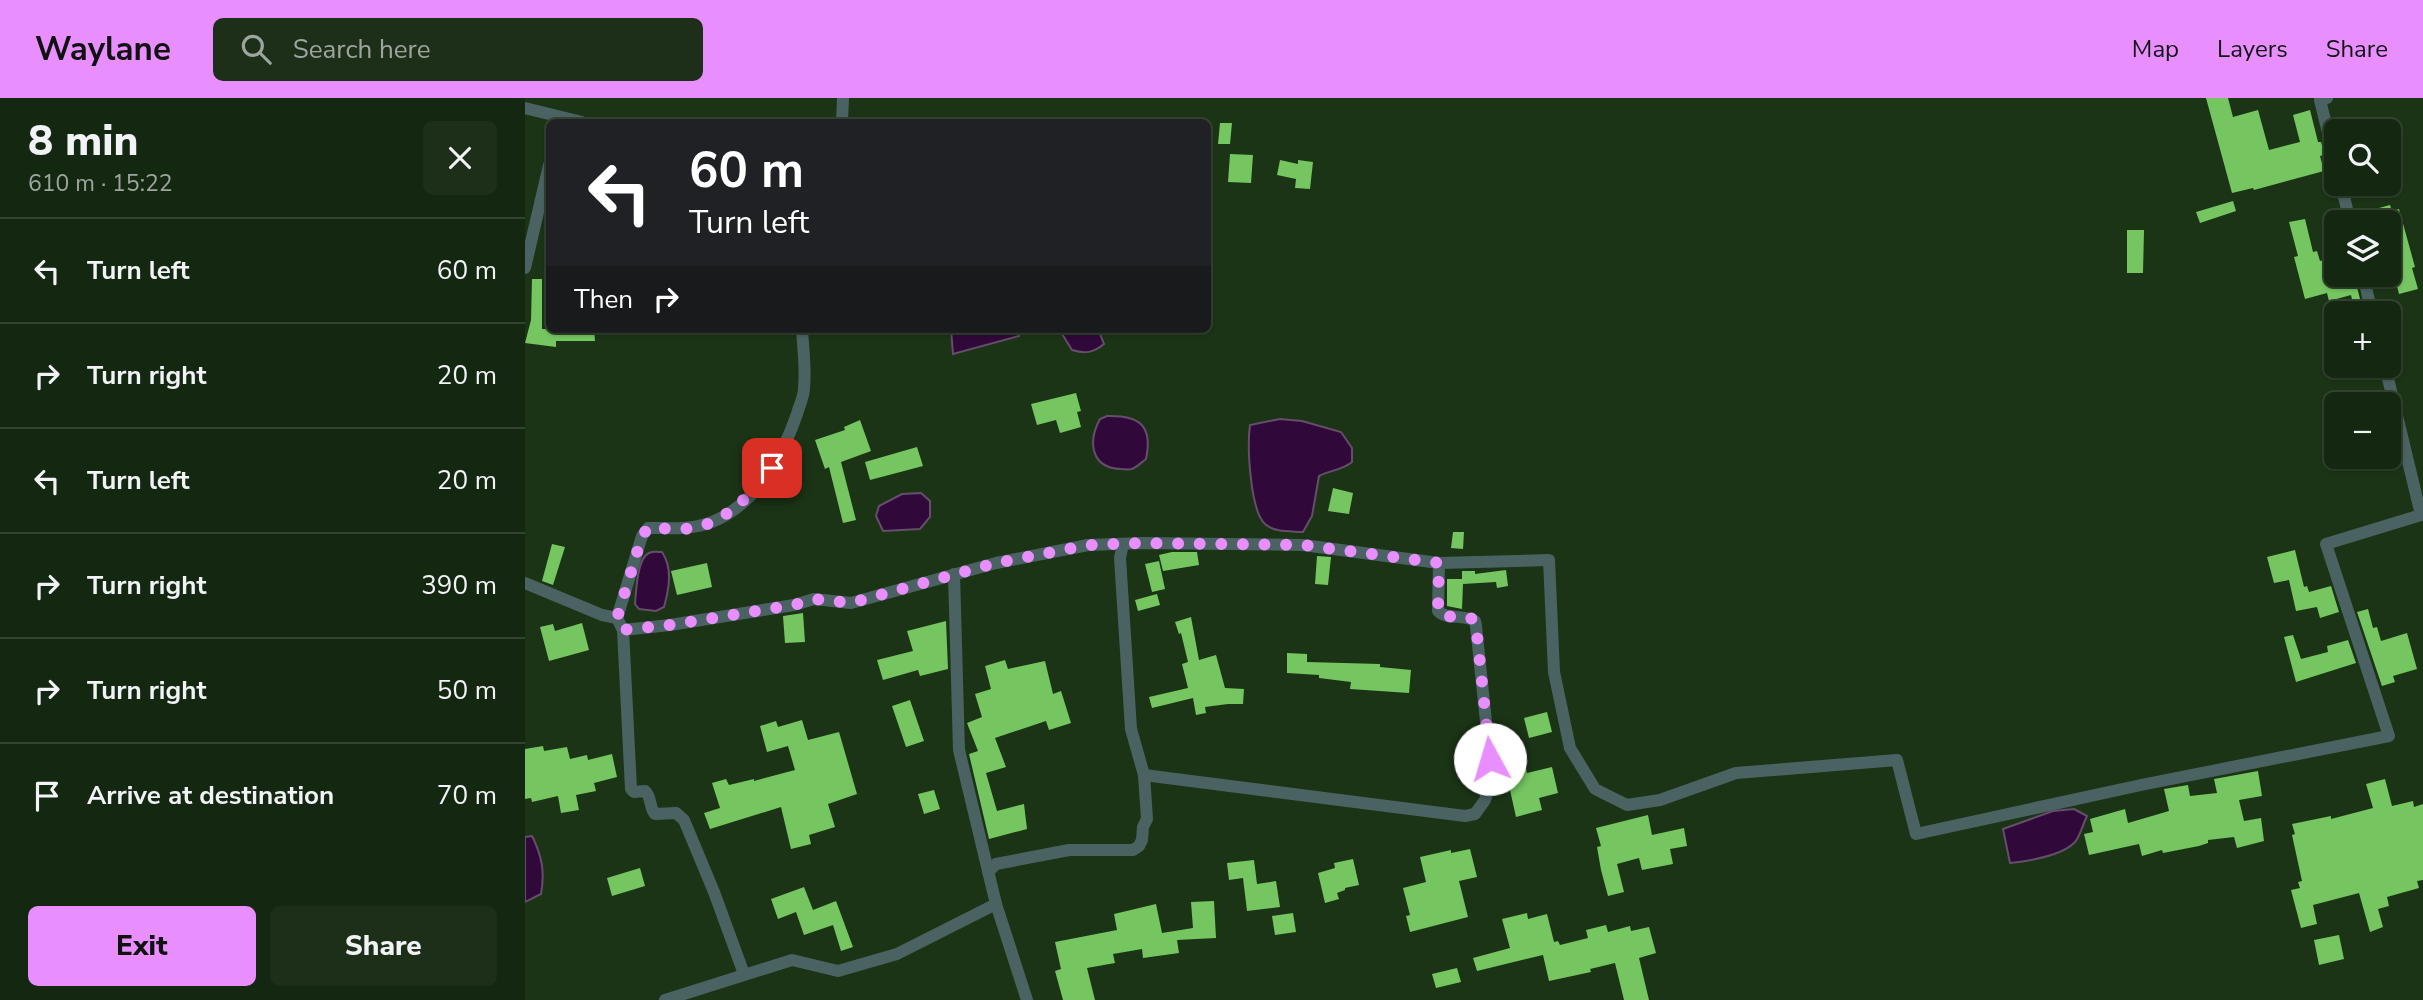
<!DOCTYPE html>
<html lang="en">
<head>
<meta charset="utf-8">
<style>
  :root { --surface:#142710; --page:#1d2f19; --text:#f1f3f6; --muted:#9da59f; --line:#334430; --accent:#e98efe }
  body { margin:0; font-family:"Nunito Sans",sans-serif; background:var(--page); color:var(--text); height:100vh; display:flex; flex-direction:column; font-size:26px; white-space:nowrap }
  * { box-sizing:border-box; margin:0 }
  p { font-size:23px; color:var(--muted) }
  .icon { flex:none; width:38px; height:38px; fill:none; stroke:currentColor; stroke-width:2; stroke-linecap:round; stroke-linejoin:round }
  .map { position:relative; flex:1; overflow:hidden }
  .drawer { display:flex; flex-direction:column; background:var(--surface); width:525px }
  .drawer>* { flex:none }
  .guide { position:absolute; left:21px; top:21px; width:665px; height:214px; border-radius:10px; box-shadow:0 2px 5px #0004,0 0 0 2px var(--line); background:#202124; color:#fff; overflow:hidden }
  .fabs { position:absolute; left:1799px; top:21px; display:grid; gap:14px }
  .fabs a { display:grid; place-items:center; width:77px; height:77px; border-radius:10px; background:var(--surface); box-shadow:0 2px 5px #0004,0 0 0 2px var(--line); font-size:35px }
  .pin { position:absolute; display:grid; place-items:center; width:60px; height:60px; color:#fff; margin:-30px; border-radius:14px; box-shadow:0 4px 10px #0006 }
  .me { position:absolute; width:77px; margin:-38px; rotate:354deg; stroke-linejoin:round; filter:drop-shadow(0 0 5px #0008) }
  .turn { display:flex; align-items:center; gap:24px; height:147px; padding:0 28px; font-size:32px }
  .turn .icon { width:91px; height:91px; stroke-width:2.5 }
  .turn b { display:block; font-size:49px; line-height:60px }
  .then { display:flex; align-items:center; height:66px; padding:0 28px; background:#0003; gap:14px; font-size:26px }
  .round { display:grid; place-items:center; flex:none; width:74px; height:74px; border-radius:10px; background:var(--page) }
  .overview { display:flex; align-items:center; justify-content:space-between; height:119px; padding:0 28px }
  h1 { font-size:42px; font-weight:800; line-height:52px }
  .cta { display:flex; gap:14px; margin-top:auto; padding:14px 28px }
  .cta a { flex:1; height:80px; border-radius:10px; background:var(--accent); color:#111; font-size:28px; font-weight:800; line-height:80px; text-align:center }
  .cta a+a { background:var(--page); color:var(--text) }
  ul { padding:0; list-style:none }
  li { display:flex; align-items:center; gap:21px; height:105px; padding:0 28px; border-top:2px solid var(--line) }
  li div { flex:1 }
  li b { display:block; font-size:26px }
  li em { font-style:normal }
  header { display:flex; align-items:center; gap:42px; box-sizing:border-box; height:98px; padding:0 35px; background:var(--accent); color:#111 }
  header strong { font-size:33px }
  nav { display:flex; gap:38px; margin-inline-start:auto; font-size:24px }
  .search { width:490px; height:63px; background:var(--page); display:flex; align-items:center; gap:18px; box-sizing:border-box; padding:0 24px; border-radius:10px; color:var(--muted); font-size:26px }
  main { display:flex; flex:1; min-height:0 }
  .map>svg:first-child { display:block }
  .water { fill:#300839; stroke:#654e6a; stroke-width:2 }
  .building { fill:#75c661 }
  .lines { fill:none; stroke-linecap:round; stroke-linejoin:round }
  .street { stroke:#4b6263; stroke-width:12 }
  .route { stroke:#e98efe; stroke-width:12; stroke-dasharray:0 21.6 }
</style>
</head>
<body>
<header>
<strong>Waylane</strong>
<div class="search"><svg class="icon" aria-label="search" viewBox="0 0 24 24"><circle cx="10" cy="10" r="6"/><path d="M15 15l6 6"/></svg>Search here</div>
<nav><a>Map</a><a>Layers</a><a>Share</a></nav>
</header>
<main>
<section class="drawer">
<div class="overview"><div><h1>8 min</h1><p>610 m · 15:22</p></div><a class="round"><svg class="icon" aria-label="close" viewBox="0 0 24 24"><path d="M6 6l12 12M18 6L6 18"/></svg></a></div>
<ul>
<li><svg class="icon" aria-label="left" viewBox="0 0 24 24"><path d="M17 20v-9H6M10 6l-5 5 5 5"/></svg><div><b>Turn left</b></div><em>60 m</em></li>
<li><svg class="icon" aria-label="right" viewBox="0 0 24 24"><path d="M7 20v-9h11M14 6l5 5-5 5"/></svg><div><b>Turn right</b></div><em>20 m</em></li>
<li><svg class="icon" aria-label="left" viewBox="0 0 24 24"><path d="M17 20v-9H6M10 6l-5 5 5 5"/></svg><div><b>Turn left</b></div><em>20 m</em></li>
<li><svg class="icon" aria-label="right" viewBox="0 0 24 24"><path d="M7 20v-9h11M14 6l5 5-5 5"/></svg><div><b>Turn right</b></div><em>390 m</em></li>
<li><svg class="icon" aria-label="right" viewBox="0 0 24 24"><path d="M7 20v-9h11M14 6l5 5-5 5"/></svg><div><b>Turn right</b></div><em>50 m</em></li>
<li><svg class="icon" aria-label="arrive" viewBox="0 0 24 24"><path d="M6 21V4h12l-3 4 3 4H6"/></svg><div><b>Arrive at destination</b></div><em>70 m</em></li>
</ul>
<div class="cta"><a>Exit</a><a>Share</a></div>
</section>
<div class="map">
<svg width="1898" height="902" viewBox="0 0 1898 902">
  <rect width="100%" height="100%" fill="#1b3415"/>
  <g class="water">
    <polygon points="426,231 493,231 494,238 428,256"/>
    <path d="M 534,231 L 573,231 L 579,246 C 568,255 560,256 547,252 Z"/>
    <path d="M 582,318 C 615,317 628,328 621,361 C 617,364 612,369 607,371 C 604,372 599,371 596,371 C 565,370 563,343 575,321 Z"/>
    <path d="M 755,321 L 777,323 L 816,334 L 827,350 L 827,364 C 818,372 805,372 794,378 L 787,418 L 778,434 C 766,433 750,435 740,426 C 725,412 722,348 725,327 Z"/>
    <polygon points="396,395 405,403 405,419 395,431 358,433 351,418 354,408 377,396"/>
    <path d="M 137,454 C 148,470 144,491 139,509 L 131,513 L 114,511 L 110,506 C 111,495 112,460 124,455 C 128,453 133,454 137,454 Z"/>
    <path d="M 1549,711 L 1562,718 C 1558,726 1555,738 1550,744 C 1537,758 1503,763 1485,765 L 1478,731 L 1528,713 Z"/>
    <path d="M 7,738 C 17,758 20,774 16,796 L 0,804 L 0,739 Z"/>
  </g>
  <g class="building">
    <polygon points="1681,0 1703,0 1708,19 1733,12 1744,52 1775,44 1768,17 1785,12 1793,44 1796,44 1800,57 1795,58 1799,73 1729,92 1728,90 1707,95"/>
    <polygon points="695,25 707,25 705,46 693,46"/>
    <polygon points="705,56 728,57 726,85 703,84"/>
    <polygon points="755,62 773,66 773,62 788,64 785,91 770,90 771,81 752,77"/>
    <polygon points="1708,103 1711,113 1675,125 1671,114"/>
    <polygon points="1865,107 1867,113 1874,111 1890,169 1887,170 1893,191 1874,196 1864,157 1864,124 1840,124 1839,121 1856,116 1854,110"/>
    <polygon points="1780,121 1788,154 1792,153 1795,163 1811,159 1811,177 1829,177 1837,209 1829,211 1826,197 1804,203 1802,195 1780,201 1769,159 1773,158 1764,124"/>
    <polygon points="1602,132 1619,132 1618,175 1602,175"/>
    <polygon points="7,181 17,181 17,231 69,231 70,243 31,243 31,249 0,245 6,222"/>
    <polygon points="551,295 556,313 552,314 556,329 535,335 531,322 512,327 506,306"/>
    <polygon points="335,322 346,353 316,364 331,422 318,425 304,369 300,371 290,342 320,332 319,329"/>
    <polygon points="392,349 398,368 345,382 340,364"/>
    <polygon points="808,390 828,395 824,416 803,413"/>
    <polygon points="928,434 939,434 938,451 926,450"/>
    <polygon points="27,446 40,449 28,487 17,483"/>
    <polygon points="1770,452 1779,489 1782,488 1784,494 1806,488 1814,514 1795,520 1792,509 1771,513 1764,482 1749,485 1742,459"/>
    <polygon points="647,454 672,454 674,467 638,473 634,457"/>
    <polygon points="792,458 806,459 803,487 790,486"/>
    <polygon points="634,463 640,491 627,494 620,466"/>
    <polygon points="182,465 187,489 152,497 146,473"/>
    <polygon points="981,472 983,488 972,490 971,484 938,486 937,511 922,508 922,481 937,481 937,473 950,473 950,476"/>
    <polygon points="632,496 635,507 613,513 610,502"/>
    <polygon points="1843,511 1848,530 1852,529 1856,543 1882,535 1892,571 1868,578 1870,584 1857,588 1832,514"/>
    <polygon points="278,515 280,544 260,545 258,518"/>
    <polygon points="666,519 674,562 691,557 700,590 719,591 718,606 703,606 680,609 681,615 671,617 668,600 627,610 624,599 663,590 657,566 663,564 656,535 654,536 650,524"/>
    <polygon points="421,523 423,571 395,578 393,572 358,582 352,562 388,553 382,533"/>
    <polygon points="57,525 64,552 24,563 15,529 28,526 30,533"/>
    <polygon points="1768,537 1776,561 1803,554 1802,548 1823,542 1831,565 1771,584 1759,539"/>
    <polygon points="762,555 782,556 782,564 855,566 855,569 886,572 884,595 825,591 826,584 794,580 794,577 762,575"/>
    <polygon points="480,562 483,571 520,563 528,596 536,593 546,625 524,632 521,623 470,640 481,669 461,675 472,713 499,706 502,731 464,741 444,656 453,653 442,625 457,619 450,596 466,591 460,568"/>
    <polygon points="385,602 399,643 381,649 367,608"/>
    <polygon points="1022,614 1027,634 1004,640 999,620"/>
    <polygon points="277,622 283,642 314,634 332,696 303,706 310,729 284,737 286,746 266,751 256,709 185,731 179,715 195,710 187,685 201,681 204,687 229,681 229,683 270,672 263,648 242,654 235,628 251,623 253,629"/>
    <polygon points="18,648 19,653 42,649 45,661 62,657 63,662 87,656 92,679 69,685 71,693 51,697 54,712 36,715 33,698 7,704 6,700 0,701 0,651"/>
    <polygon points="999,662 1002,675 1027,669 1033,695 1014,700 1017,712 991,719 983,683 992,680 988,664"/>
    <polygon points="1733,673 1737,698 1714,702 1719,723 1736,720 1739,743 1712,750 1709,739 1683,742 1683,745 1674,748 1638,755 1637,752 1617,758 1614,746 1564,757 1559,736 1568,734 1565,721 1600,711 1603,725 1644,713 1639,691 1663,687 1665,698 1692,695 1689,681"/>
    <polygon points="1860,681 1867,708 1888,703 1889,709 1898,706 1898,782 1892,783 1894,790 1862,799 1864,808 1853,811 1858,829 1845,834 1834,795 1788,807 1792,826 1776,830 1766,792 1775,790 1773,784 1777,783 1767,737 1770,736 1767,726 1806,718 1806,721 1848,710 1841,686"/>
    <polygon points="409,692 415,711 399,716 393,696"/>
    <polygon points="1123,717 1127,737 1159,730 1162,748 1145,751 1148,766 1117,772 1114,760 1092,766 1099,794 1083,798 1076,772 1072,749 1076,748 1071,730"/>
    <polygon points="945,751 952,779 934,783 943,819 885,834 881,818 885,817 878,790 901,784 895,759 926,752 926,755"/>
    <polygon points="828,761 834,787 820,790 820,792 812,795 814,801 800,805 793,775 810,770 809,765"/>
    <polygon points="729,762 732,786 751,783 755,809 722,813 718,780 704,782 702,765"/>
    <polygon points="115,770 120,788 87,798 82,780"/>
    <polygon points="279,789 288,812 311,803 328,849 316,853 308,827 279,837 271,814 253,821 246,801"/>
    <polygon points="689,803 691,840 652,842 654,855 618,860 617,851 588,856 590,865 562,870 570,902 538,902 530,873 536,871 530,844 592,832 589,816 631,806 637,835 668,830 666,804"/>
    <polygon points="768,815 771,834 750,837 747,818"/>
    <polygon points="1002,815 1003,821 1022,816 1029,844 1033,843 1035,847 1063,840 1061,832 1081,827 1083,834 1105,828 1106,833 1124,829 1131,855 1114,860 1124,902 1099,902 1090,865 1065,871 1066,874 1024,883 1018,857 952,873 948,860 985,850 977,821"/>
    <polygon points="1814,837 1819,861 1794,867 1789,842"/>
    <polygon points="932,870 936,884 911,890 907,876"/>
  </g>
  <g class="lines">
    <g class="street">
      <polyline points="1802,0 1795,2 1811,67"/>
      <polyline points="0,10 57,24"/>
      <polyline points="317,24 318,0"/>
      <polyline points="1816,86 1825,124"/>
      <polyline points="0,170 24,67"/>
      <polyline points="1838,177 1847,215"/>
      <path d="M 277,231 C 278,250 281,271 279,290 C 279,299 274,308 272,316 C 257,359 231,406 187,424 C 167,432 145,430 123,430 L 117,438 L 92,520 L 98,532 L 145,527 L 269,507 L 289,501 L 326,505 L 471,465 L 563,447 L 618,445 L 778,447 L 914,465 L 1024,462 L 1029,574 L 1045,650 L 1070,691 L 1102,707 L 1135,702 L 1211,675 L 1372,662 L 1391,736 L 1616,687 L 1864,638 L 1801,446 L 1896,417 L 1860,268"/>
      <polyline points="429,476 434,652 471,806 502,902"/>
      <polyline points="0,485 77,517 92,520"/>
      <path d="M 98,532 L 106,691 L 109,694 L 120,693 C 127,699 124,710 130,716 L 151,715 L 159,722 L 189,794 L 219,876"/>
      <path d="M 619,677 L 940,718 L 950,716 L 960,702 L 967,681 L 951,528 L 950,523 C 939,516 921,522 913,513 L 914,465"/>
      <polyline points="463,774 471,766 544,752 608,752 614,748 617,742 618,729 622,721 619,677 606,631 595,460 598,446"/>
      <polyline points="140,902 267,862 313,873 372,856 471,806"/>
    </g>
  </g>
  <g class="lines">
    <path class="route" d="M 247,370 C 225,396 204,423 168,430 C 154,432 138,430 123,430 L 117,438 L 92,520 L 98,532 L 145,527 L 269,507 L 289,501 L 326,505 L 471,465 L 564,447 L 618,445 L 778,447 L 914,465 L 913,513 L 919,518 L 946,520 L 951,527 L 965,661"/>
  </g>
</svg>
<div class="fabs">
<a><svg class="icon" aria-label="search" viewBox="0 0 24 24"><circle cx="10" cy="10" r="6"/><path d="M15 15l6 6"/></svg></a>
<a><svg class="icon" aria-label="layers" viewBox="0 0 24 24"><path d="M12 4l9 5-9 5-9-5zM3 14l9 5 9-5"/></svg></a>
<a>+</a>
<a>−</a>
</div>
<div class="pin" style="left:247px;top:370px;background:#d93025"><svg class="icon" aria-label="arrive" viewBox="0 0 24 24"><path d="M6 21V4h12l-3 4 3 4H6"/></svg></div>
<svg class="me" style="left:965px;top:661px" viewBox="-20 -20 40 40"><circle r="19" fill="#fff"/><path d="M0-13L10 11 0 6-10 11z" fill="#e98efe"/></svg>
<div class="guide">
<div class="turn"><svg class="icon" aria-label="left" viewBox="0 0 24 24"><path d="M17 20v-9H6M10 6l-5 5 5 5"/></svg><div><b>60 m</b>Turn left</div></div>
<div class="then">Then<svg class="icon" aria-label="right" viewBox="0 0 24 24"><path d="M7 20v-9h11M14 6l5 5-5 5"/></svg></div>
</div>
</div>
</main>
</body>
</html>
